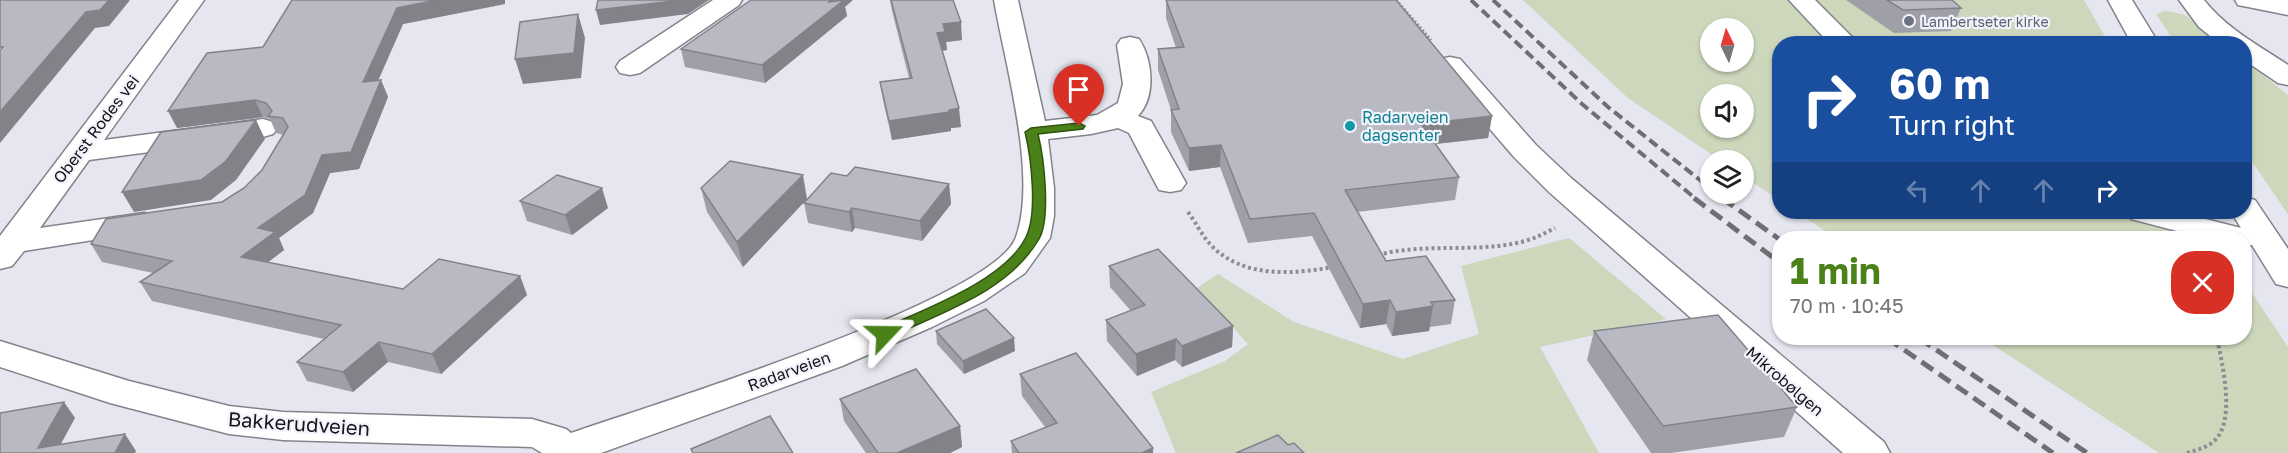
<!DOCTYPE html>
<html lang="en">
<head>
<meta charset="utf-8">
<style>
  :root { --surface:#fff; --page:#f6f6f6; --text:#222; --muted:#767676; --accent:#4a8118 }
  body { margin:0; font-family:"Golos Text",sans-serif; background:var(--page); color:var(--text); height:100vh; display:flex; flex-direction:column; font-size:22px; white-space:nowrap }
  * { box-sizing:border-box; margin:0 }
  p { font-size:20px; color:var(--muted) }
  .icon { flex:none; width:33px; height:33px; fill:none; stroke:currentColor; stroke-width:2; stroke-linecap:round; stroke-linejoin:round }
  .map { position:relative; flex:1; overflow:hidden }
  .side { position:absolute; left:1772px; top:231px; width:480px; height:114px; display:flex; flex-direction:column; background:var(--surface); border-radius:24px; box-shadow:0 2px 4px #0004 }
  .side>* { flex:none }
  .hud { position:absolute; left:1772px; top:36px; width:480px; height:183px; border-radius:24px; box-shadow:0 2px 4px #0004; background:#1a4fa0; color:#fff; overflow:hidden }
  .needle { width:39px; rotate:355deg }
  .buttons { position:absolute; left:1700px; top:18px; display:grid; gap:12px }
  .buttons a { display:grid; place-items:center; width:54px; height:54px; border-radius:50%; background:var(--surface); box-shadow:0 2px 4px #0004; font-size:30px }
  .pin { position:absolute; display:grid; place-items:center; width:51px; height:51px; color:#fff; margin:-62px -26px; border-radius:50% 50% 50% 0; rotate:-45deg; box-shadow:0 0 6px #0007 }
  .pin .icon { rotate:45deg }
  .me { position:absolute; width:66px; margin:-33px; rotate:67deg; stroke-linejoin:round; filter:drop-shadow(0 0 4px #0008) }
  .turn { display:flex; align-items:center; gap:21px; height:126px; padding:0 18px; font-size:27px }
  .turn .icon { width:78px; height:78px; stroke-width:2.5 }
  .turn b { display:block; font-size:42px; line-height:51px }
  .lanes { display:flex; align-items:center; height:57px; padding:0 18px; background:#0003; justify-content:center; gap:30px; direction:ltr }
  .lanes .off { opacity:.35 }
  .round { display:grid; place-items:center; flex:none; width:63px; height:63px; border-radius:24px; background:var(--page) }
  .headline { display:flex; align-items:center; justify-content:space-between; height:102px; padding:0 18px }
  h1 { font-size:36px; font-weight:700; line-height:45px; color:var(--accent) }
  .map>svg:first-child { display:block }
  .green { fill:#cdd7bb; fill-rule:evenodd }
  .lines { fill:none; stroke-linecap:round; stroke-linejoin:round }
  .minor-casing { stroke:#83838c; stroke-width:3 }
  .path-far1 { stroke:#8d8d94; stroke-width:3; stroke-dasharray:2 2; stroke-linecap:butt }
  .path { stroke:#8d8d94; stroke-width:4; stroke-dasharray:3 3; stroke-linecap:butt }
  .minor { fill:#fff; fill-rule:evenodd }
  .rail-far1 { stroke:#6e6e74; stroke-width:4; stroke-dasharray:10 5; stroke-linecap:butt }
  .rail { stroke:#6e6e74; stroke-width:5; stroke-dasharray:14 7; stroke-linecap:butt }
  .wall { fill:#9f9fa8 }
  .shaded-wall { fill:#828288 }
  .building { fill:#b9b9c3; stroke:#828288; stroke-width:1.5 }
  .route { fill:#4a8118; stroke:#305410; stroke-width:1.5 }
  .worship-dot { fill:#6b7280; stroke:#f3f3fd; stroke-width:2 }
  .culture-dot { fill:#0f9aa8; stroke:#f3f3fd; stroke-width:2 }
  .labels { text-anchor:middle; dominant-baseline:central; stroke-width:4.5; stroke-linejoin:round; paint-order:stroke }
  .far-worship-label { font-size:14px; fill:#5b616d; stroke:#f3f3fd; text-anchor:start }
  .culture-label { font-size:16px; fill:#0d838f; stroke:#f3f3fd; text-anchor:start }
  .street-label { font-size:16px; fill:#151518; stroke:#f3f3fd }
  .near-street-label { font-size:20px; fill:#151518; stroke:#f3f3fd }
</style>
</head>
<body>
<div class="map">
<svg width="2288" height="453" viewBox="0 0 2288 453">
  <rect width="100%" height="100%" fill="#e6e6f0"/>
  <g class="green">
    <path d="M 1523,0 L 2084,0 L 2109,43 L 1779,44 L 1779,200 L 1743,176 L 1743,160 L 1720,160 L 1628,98 ZM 1710,28 L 1743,28 L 1743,62 L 1710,62 ZM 1710,94 L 1743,94 L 1743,128 L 1710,128 Z"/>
    <polygon points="2165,11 2183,14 2224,43 2175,43 2156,14"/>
    <polygon points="2244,60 2288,95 2288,214 2244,150"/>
    <polygon points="1796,212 2204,212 2219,238 1836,238"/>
    <polygon points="1569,238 1666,319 1540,347 1599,453 1303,453 1300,448 1245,453 1176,453 1151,392 1225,361 1248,344 1197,288 1218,274 1294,322 1403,359 1479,334 1461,266"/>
    <polygon points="2244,281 2288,347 2288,453 2159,453 1982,338 2244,338"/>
  </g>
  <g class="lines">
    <g class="minor-casing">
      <g id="minor">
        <polygon points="179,0 204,0 104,140 263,119 273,122 278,128 273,134 263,137 89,160 40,228 144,213 156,216 160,223 156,230 24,251 12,266 0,269 0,236"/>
        <polygon points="713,0 742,0 739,5 640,73 630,75 620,73 616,67 620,61"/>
        <path d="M 994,0 L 1018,0 L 1045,121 L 1097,115 L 1118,103 L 1123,84 L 1117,45 L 1121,39 L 1130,37 L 1139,39 C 1153,60 1156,97 1138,116 L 1151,121 L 1186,183 L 1181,190 L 1170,192 L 1159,190 L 1129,133 L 1118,128 L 1091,134 L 1048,139 L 1054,188 L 1054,216 L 1050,238 L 1025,273 L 984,301 L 932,327 L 842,366 L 601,453 L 542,453 L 532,447 L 283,440 L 229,434 L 110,403 L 0,367 L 0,341 L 129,381 L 229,406 L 283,412 L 532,419 L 566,429 L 571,433 C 645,407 995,300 1016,237 C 1038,176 1005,64 994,0 Z"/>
        <polygon points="1789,0 1815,0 1859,44 1830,44"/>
        <polygon points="2108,0 2132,0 2159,44 2132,44"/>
        <path d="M 2179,0 L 2204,0 C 2227,29 2258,45 2288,65 L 2288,85 L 2278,83 L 2244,60 L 2244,44 L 2220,44 L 2199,27 Z"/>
        <polygon points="2235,0 2288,0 2288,15 2238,5"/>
        <polygon points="1450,57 1460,59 1536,145 1571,178 1884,442 1890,453 1843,453 1549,192 1514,157 1440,71 1436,65 1440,59"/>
        <polygon points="2244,197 2255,200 2288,249 2288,287 2276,284 2252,245 2244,247 2244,238 2204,238 2131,219 2126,212 2178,212 2241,228 2231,212 2244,212"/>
      </g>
    </g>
    <polyline class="path-far1" points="1396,0 1431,40"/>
    <g class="path">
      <path d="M 1188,212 C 1197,224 1204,240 1216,250 C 1248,278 1294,274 1333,267"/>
      <path d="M 1378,255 C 1427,242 1477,254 1525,241 C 1536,238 1545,233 1555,228"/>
      <path d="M 2187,453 C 2196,450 2206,448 2213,442 C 2237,422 2222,364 2217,338"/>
    </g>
    <use href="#minor" class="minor"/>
    <g class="rail-far1">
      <polyline points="1471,0 1582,104 1696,199"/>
      <polyline points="1493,0 1608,107 1710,188"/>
      <polyline points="1717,194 1724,199"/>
    </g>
    <g class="rail">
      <polyline points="1694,198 1779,262"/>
      <polyline points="1722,198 1779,239"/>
      <polyline points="1887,338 2053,453"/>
      <polyline points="1919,338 2087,453"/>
    </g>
  </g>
  <g class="wall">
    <polygon points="890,0 953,0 962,40 946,42 947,50 942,51 961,127 951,128 951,131 892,140 883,100 880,82 909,78 892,11"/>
    <polygon points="1166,0 1396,0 1492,116 1488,138 1436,144 1459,177 1455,200 1357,212 1386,261 1455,300 1451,324 1430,327 1429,331 1392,336 1386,324 1360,328 1312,236 1248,243 1220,167 1189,171 1171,132 1171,110 1158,70 1158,49 1176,48 1166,18"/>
    <polygon points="1846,0 1952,0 1961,8 1951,31 1894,33"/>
    <polygon points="505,4 403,24 378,80 381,80 388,97 359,169 330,173 313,213 279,238 284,250 268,262 403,289 520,276 527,295 441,374 388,362 353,392 307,381 297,362 324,339 152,301 140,282 153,273 102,262 91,244 222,202 244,188 262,170 284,135 276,133 270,119 263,117 177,128 263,47"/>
    <polygon points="845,7 847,16 765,83 685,67 681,49"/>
    <polygon points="847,176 949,184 951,204 922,241 855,228 852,232 808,223 804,203"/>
    <polygon points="701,188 807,199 743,267 707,212"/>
    <polygon points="520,201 608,208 572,235 527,221"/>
    <polygon points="1109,266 1233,326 1232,347 1182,367 1175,360 1137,376 1107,341 1106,320 1131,311 1110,287"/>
    <polygon points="936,331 1015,351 964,374 937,344"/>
    <polygon points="1594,331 1797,407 1784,437 1671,453 1651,453 1587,360"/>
    <polygon points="1020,374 1153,448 1153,453 1012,453 1011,441 1045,427 1022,396"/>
    <polygon points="840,399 960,426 962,447 950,453 866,453 844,421"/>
  </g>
  <g class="shaded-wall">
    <polygon points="109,0 130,0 109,26 95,28 0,143 0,112 86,12"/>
    <polygon points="437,0 505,0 505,4 403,24 370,99 363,82 397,8"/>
    <polygon points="682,0 709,0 688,14 600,25 596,10"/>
    <polygon points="831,0 853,0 845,7 847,16 765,83 762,65"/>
    <polygon points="578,14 585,38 581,78 523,84 515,59"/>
    <polygon points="961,22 962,40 946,42 947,50 939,51 937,33 943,24"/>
    <polygon points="381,80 388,97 359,169 330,173 313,213 279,238 284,250 250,276 241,257 258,228 322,155"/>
    <polygon points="255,100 263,117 177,128 168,111"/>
    <polygon points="959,108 961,127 951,128 951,131 892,140 889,121"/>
    <polygon points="1492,116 1488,138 1418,146 1421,124"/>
    <polygon points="256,120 265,139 236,180 211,200 134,212 122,192"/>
    <polygon points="1221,145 1220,167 1189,171 1189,148"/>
    <polygon points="803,175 807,199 743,267 737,242"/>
    <polygon points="949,184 951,204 922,241 920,221"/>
    <polygon points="602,188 608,208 572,235 565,215"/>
    <polygon points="852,208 855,228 852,232 849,212"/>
    <polygon points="520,276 527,295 441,374 432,354"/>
    <polygon points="1390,300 1386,324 1360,328 1363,304"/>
    <polygon points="1433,306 1429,331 1392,336 1396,312"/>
    <polygon points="1233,326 1232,347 1182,367 1182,346"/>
    <polygon points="1014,338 1015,351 964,374 963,361"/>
    <polygon points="1176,339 1175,360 1137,376 1136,354"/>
    <polygon points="379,342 388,362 353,392 343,372"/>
    <polygon points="64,402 75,418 56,453 38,448"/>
    <polygon points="960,426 962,447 950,453 897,453"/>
    <polygon points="125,434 136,451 135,453 115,453"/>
    <polygon points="1153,448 1153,453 1142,453"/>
  </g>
  <g class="building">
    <polygon points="0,0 109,0 100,10 86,12 0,112 0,50 3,47 0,47"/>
    <polygon points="292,0 437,0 397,8 363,82 381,80 351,152 322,155 305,195 258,228 275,232 241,257 403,289 439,259 520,276 432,354 379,342 343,372 297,362 341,325 140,282 172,261 91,244 106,219 222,202 244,188 262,170 288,127 283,118 268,116 272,111 266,103 255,100 168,111 207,53 263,47"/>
    <polygon points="598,0 682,0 596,10"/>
    <polygon points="751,0 831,0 829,2 844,0 762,65 681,49"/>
    <polygon points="891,0 953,0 961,22 943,24 945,32 937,33 959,108 949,110 949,112 889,121 880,82 912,78"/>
    <polygon points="1166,0 1396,0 1492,116 1421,124 1459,177 1345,190 1386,261 1426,256 1455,300 1431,302 1433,306 1396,312 1390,300 1363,304 1314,213 1250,219 1221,145 1189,148 1171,110 1179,109 1158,49 1184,47"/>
    <polygon points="1887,0 1952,0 1961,8 1903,10"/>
    <polygon points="578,14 574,53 515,59 520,22"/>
    <polygon points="256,120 226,161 201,180 122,192 161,132"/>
    <polygon points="730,161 803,175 737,242 701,188"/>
    <polygon points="855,167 949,184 920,221 852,208 849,212 804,203 831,173 847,176"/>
    <polygon points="557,175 602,188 565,215 520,201"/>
    <polygon points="1158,249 1233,326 1182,346 1176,339 1136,354 1106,320 1145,305 1109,266"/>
    <polygon points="986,309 1014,338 963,361 936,331"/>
    <polygon points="1718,315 1797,407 1663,426 1594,331"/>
    <polygon points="1076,353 1153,448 1142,453 1019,453 1011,441 1057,423 1020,374"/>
    <polygon points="916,369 960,426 897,453 878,453 840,399"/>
    <polygon points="64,402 38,448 125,434 115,453 0,453 0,413"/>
    <polygon points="770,416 793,453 693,453 691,449"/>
    <polygon points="1278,435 1288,445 1294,443 1304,453 1236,453"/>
  </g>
  <path class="route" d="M 1079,123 L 1085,126 L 1083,129 L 1038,134 C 1044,158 1051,218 1039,239 C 1008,292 942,312 890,337 L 879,337 L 877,334 L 879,330 C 922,310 1005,281 1026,237 C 1038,213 1031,157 1025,132 L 1031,128 Z"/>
  <circle class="worship-dot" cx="1909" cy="21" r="6"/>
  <circle class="culture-dot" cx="1350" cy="126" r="6"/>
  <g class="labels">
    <g class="far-worship-label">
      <text x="1921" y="21">Lambertseter kirke</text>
    </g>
    <g class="culture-label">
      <text x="1362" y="117">Radarveien<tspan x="1362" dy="18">dagsenter</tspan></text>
    </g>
    <g class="street-label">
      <text transform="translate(96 129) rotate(-53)">Oberst Rodes vei</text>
      <text transform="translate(789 371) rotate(-20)">Radarveien</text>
      <text transform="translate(1785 381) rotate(41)">Mikrobølgen</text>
    </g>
    <g class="near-street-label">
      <text transform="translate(299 423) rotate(4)">Bakkerudveien</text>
    </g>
  </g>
</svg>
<div class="buttons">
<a><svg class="needle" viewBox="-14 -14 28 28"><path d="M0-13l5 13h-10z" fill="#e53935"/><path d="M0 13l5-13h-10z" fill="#767676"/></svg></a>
<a><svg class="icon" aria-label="sound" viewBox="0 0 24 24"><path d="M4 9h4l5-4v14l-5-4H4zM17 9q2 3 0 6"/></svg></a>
<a><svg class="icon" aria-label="layers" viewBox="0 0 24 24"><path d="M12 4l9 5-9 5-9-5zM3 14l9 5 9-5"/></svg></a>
</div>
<div class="pin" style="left:1079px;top:126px;background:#d93025"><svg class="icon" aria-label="arrive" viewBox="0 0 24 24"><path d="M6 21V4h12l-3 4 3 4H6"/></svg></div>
<svg class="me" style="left:885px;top:334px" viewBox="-20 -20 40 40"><path d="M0-17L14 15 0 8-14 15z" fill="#4a8118" stroke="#fff" stroke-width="4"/></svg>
<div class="hud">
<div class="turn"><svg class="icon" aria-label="right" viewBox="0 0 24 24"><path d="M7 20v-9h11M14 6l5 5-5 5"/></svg><div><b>60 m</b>Turn right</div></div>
<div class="lanes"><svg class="icon off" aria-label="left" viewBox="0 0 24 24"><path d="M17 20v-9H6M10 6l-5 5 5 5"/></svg><svg class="icon off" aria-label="ahead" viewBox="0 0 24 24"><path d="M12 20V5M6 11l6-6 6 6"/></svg><svg class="icon off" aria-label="ahead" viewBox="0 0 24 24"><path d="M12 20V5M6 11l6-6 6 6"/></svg><svg class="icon" aria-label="right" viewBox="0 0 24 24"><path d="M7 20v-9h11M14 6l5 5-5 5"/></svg></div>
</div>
<section class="side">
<div class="headline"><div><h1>1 min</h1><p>70 m · 10:45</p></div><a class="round" style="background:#d93025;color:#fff"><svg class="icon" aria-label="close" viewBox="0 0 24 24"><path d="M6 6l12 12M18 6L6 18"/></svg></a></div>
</section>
</div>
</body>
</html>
